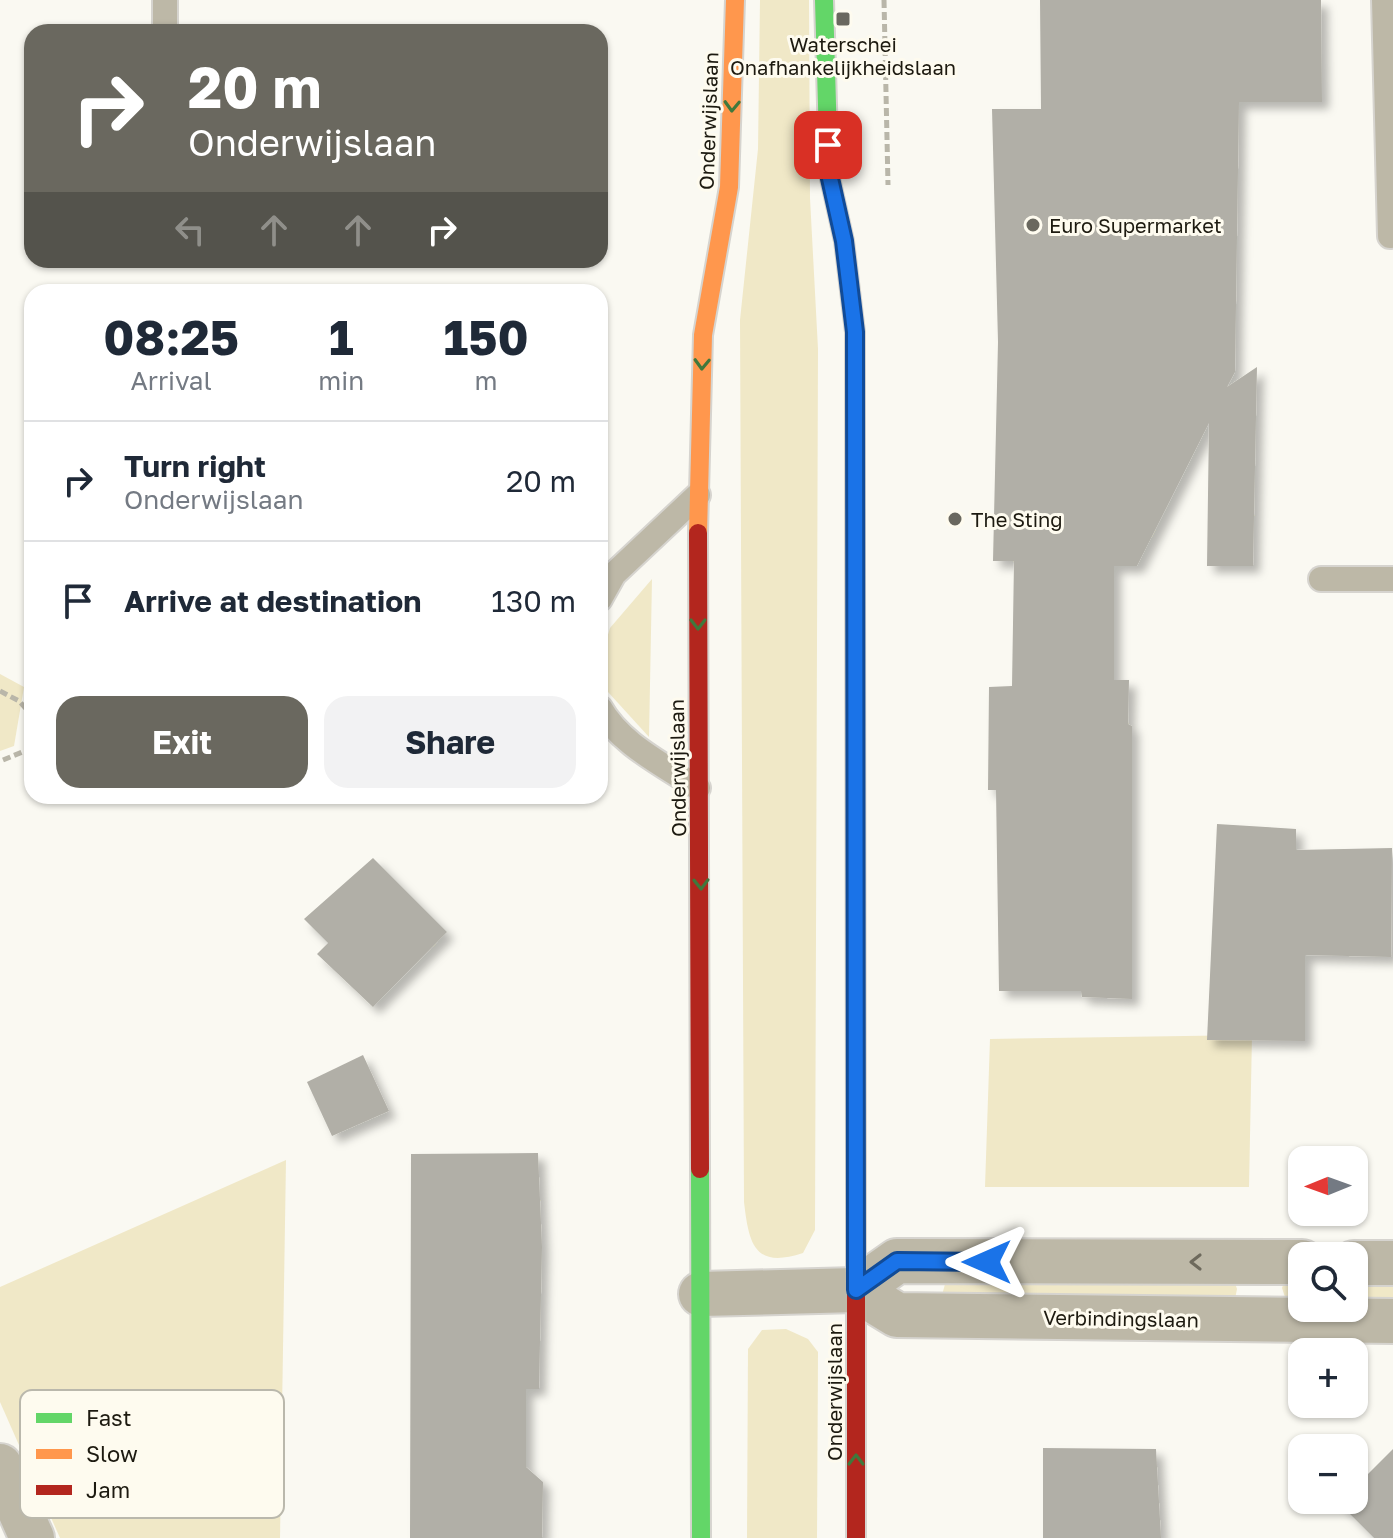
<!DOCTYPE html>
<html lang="en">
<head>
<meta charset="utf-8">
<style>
  :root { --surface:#fff; --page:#f2f2f3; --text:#1f2937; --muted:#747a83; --line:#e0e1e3; --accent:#6a685f }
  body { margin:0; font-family:"Golos Text",sans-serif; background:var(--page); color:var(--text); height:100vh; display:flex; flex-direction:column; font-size:30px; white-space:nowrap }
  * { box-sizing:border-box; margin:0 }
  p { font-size:26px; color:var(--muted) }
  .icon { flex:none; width:44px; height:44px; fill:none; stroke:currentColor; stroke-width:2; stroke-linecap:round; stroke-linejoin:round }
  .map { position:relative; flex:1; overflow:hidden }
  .panel { position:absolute; left:24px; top:284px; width:584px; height:520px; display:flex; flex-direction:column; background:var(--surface); border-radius:24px; box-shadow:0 2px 6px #0004 }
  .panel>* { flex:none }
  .hud { position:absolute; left:24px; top:24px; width:584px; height:244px; border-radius:24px; box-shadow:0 2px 6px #0004; background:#6a685f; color:#fff; overflow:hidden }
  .needle { width:52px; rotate:269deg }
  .controls { position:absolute; left:1288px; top:1146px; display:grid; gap:16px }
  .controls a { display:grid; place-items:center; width:80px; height:80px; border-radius:16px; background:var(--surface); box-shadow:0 2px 6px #0004; font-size:40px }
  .pin { position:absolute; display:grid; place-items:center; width:68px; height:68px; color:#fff; margin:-34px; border-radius:16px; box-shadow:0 4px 12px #0006 }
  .me { position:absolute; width:88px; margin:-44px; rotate:270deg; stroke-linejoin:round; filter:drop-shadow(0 0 6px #0008) }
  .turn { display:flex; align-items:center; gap:28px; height:168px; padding:0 32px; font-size:36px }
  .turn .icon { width:104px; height:104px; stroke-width:2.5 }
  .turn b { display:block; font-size:56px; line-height:68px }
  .lanes { display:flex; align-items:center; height:76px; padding:0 32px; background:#0003; justify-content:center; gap:40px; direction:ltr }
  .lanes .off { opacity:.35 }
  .eta { display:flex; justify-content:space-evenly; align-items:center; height:136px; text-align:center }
  .eta b { font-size:48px; font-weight:700; line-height:56px }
  .primary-button { display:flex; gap:16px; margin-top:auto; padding:16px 32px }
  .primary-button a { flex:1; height:92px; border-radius:24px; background:var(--accent); color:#fff; font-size:32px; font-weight:700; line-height:92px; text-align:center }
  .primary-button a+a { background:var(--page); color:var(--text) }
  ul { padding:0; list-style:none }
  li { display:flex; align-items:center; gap:24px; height:120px; padding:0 32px; border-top:2px solid var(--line) }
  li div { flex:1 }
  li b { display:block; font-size:30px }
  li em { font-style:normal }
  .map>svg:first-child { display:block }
  .green { fill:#f0e8c7 }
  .building { fill:#b1afa7; filter:url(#shadow) }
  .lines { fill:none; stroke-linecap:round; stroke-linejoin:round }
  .lane-casing { stroke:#d6d4cf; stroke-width:28 }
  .street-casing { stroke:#d6d4cf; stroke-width:48 }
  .fast-casing { stroke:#d6d4cf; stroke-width:22 }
  .slow-casing { stroke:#d6d4cf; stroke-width:22 }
  .jam-casing { stroke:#d6d4cf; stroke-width:22 }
  .path { stroke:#b9b6a9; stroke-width:5; stroke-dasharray:8 4; stroke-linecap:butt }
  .lane { stroke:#bdb8a7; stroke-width:24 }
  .street { stroke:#bdb8a7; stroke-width:44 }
  .fast { stroke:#63d668; stroke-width:18 }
  .slow { stroke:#ff974d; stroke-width:18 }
  .jam { stroke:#b3261e; stroke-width:18 }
  .oneway { stroke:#40783c }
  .oneway2 { stroke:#6d695c }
  .route-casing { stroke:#114b97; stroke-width:20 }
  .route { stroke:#1a73e8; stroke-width:14 }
  .poi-dot { fill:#6a685f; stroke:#fefbef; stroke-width:3 }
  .labels { text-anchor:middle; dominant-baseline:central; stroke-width:6; stroke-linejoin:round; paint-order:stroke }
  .poi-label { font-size:20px; fill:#1d1a10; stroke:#fefbef; text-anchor:start }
  .street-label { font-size:20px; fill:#1d1a10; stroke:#fefbef }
  .key { fill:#fefbef; stroke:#bab8ac; stroke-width:2 }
  .key-label { font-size:22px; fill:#1d1a10 }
</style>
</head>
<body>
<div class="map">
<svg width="1393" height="1538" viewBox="0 0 1393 1538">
  <defs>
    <filter id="shadow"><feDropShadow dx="7" dy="7" stdDeviation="4" flood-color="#0004"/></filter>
  </defs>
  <rect width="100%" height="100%" fill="#faf9f2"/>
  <g class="green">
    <path d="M 760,0 L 809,0 L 810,198 L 818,349 L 815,1230 L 803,1253 C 754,1269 749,1244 744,1202 L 740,320 L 758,149 Z"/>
    <polygon points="652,579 649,737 608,692 603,651 610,628"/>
    <polygon points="0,674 24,687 14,746 0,751"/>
    <polygon points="1252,1035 1249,1187 985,1187 990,1039"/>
    <polygon points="286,1160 280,1538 60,1538 0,1402 0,1287"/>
    <polygon points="1302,1275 1302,1303 1285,1297 1282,1288 1285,1279"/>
    <rect x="1354" y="1275" width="39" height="29"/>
    <polygon points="947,1277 1234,1280 1237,1289 1235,1299 942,1295"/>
    <polygon points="786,1329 808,1339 818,1352 817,1538 747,1538 748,1349 762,1330"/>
  </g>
  <g class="building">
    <polygon points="1040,0 1321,0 1322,102 1239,102 1235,372 1227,387 1257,367 1253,566 1207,566 1209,423 1137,566 1114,566 1114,680 1129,680 1128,724 1132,726 1132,999 1082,997 1081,991 999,991 996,790 988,790 989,687 1012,686 1014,561 993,561 998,342 992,109 1041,109"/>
    <polygon points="1217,824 1296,829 1296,850 1392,848 1391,957 1305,955 1305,1041 1207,1040"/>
    <polygon points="373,858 447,932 373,1007 317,954 328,943 304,919"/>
    <polygon points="363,1055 389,1111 332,1136 307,1082"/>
    <polygon points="538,1153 542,1247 539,1389 526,1389 526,1467 543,1482 542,1538 410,1538 411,1154"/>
    <polygon points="1043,1448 1156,1449 1161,1538 1043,1538"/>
    <polygon points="1393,1449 1393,1538 1374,1538 1339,1503 1354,1500 1354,1488"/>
  </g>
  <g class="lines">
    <g class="lane-casing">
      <g id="lane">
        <polyline points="1384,0 1390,236"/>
        <polyline points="165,32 165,0"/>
        <polyline points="1321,579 1393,579"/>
        <polyline points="600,599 614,574 698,495"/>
        <path d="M 600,708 C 621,745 663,764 698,788"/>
      </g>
    </g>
    <g class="street-casing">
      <g id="street">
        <polyline points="1354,1263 1393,1263"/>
        <polyline points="856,1290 897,1261 1302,1262"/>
        <polyline points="701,1294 856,1290 897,1315 1393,1321"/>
        <polyline points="0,1466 32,1538"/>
      </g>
    </g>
    <g class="fast-casing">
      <g id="fast">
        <polyline points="824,0 829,174 844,241 855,332 855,557"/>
        <polyline points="700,1169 701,1538"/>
      </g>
    </g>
    <g class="slow-casing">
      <g id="slow">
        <polyline points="698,533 703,335 729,187 735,0"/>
        <polyline points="855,557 856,1161"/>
      </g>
    </g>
    <g class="jam-casing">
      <g id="jam">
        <polyline points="698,533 700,1169"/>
        <polyline points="856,1161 856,1538"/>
      </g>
    </g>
    <g class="path">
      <polyline points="884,0 888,185"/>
      <polyline points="0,691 19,701 32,715"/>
      <polyline points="3,760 32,748"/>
    </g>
    <use href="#lane" class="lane"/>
    <use href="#street" class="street"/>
    <use href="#fast" class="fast"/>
    <use href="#slow" class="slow"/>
    <use href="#jam" class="jam"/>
  </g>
  <defs><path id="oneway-chevron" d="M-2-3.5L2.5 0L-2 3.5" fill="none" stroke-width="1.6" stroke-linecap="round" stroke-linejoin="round" transform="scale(2)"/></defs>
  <g class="oneway">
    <use href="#oneway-chevron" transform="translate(732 106) rotate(92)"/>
    <use href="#oneway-chevron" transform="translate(702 364) rotate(92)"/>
    <use href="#oneway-chevron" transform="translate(698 624) rotate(90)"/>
    <use href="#oneway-chevron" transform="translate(701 884) rotate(89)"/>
    <use href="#oneway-chevron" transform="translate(856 1460) rotate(-90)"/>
  </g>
  <use class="oneway2" href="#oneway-chevron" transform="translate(1196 1262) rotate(-180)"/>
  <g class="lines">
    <g class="route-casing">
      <polyline id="route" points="828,145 829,174 844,241 855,332 856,1290 897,1261 987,1262"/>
    </g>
    <use href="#route" class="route"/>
  </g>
  <g class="poi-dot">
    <rect x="835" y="11" width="16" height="16" rx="4"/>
    <circle cx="1033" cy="225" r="8"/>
    <circle cx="955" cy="519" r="8"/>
  </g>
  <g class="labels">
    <g class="poi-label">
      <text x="843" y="44" text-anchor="middle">Waterschei<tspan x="843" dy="23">Onafhankelijkheidslaan</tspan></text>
      <text x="1049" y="225">Euro Supermarket</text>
      <text x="971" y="519">The Sting</text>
    </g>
    <g class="street-label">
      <text transform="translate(708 121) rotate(-88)">Onderwijslaan</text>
      <text transform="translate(677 768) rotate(-91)">Onderwijslaan</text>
      <text transform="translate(1121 1318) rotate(1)">Verbindingslaan</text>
      <text transform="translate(834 1392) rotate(-90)">Onderwijslaan</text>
    </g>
  </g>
  <rect x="20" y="1390" width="264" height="128" rx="12" class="key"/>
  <rect x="36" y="1413" width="36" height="10" fill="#63d668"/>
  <rect x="36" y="1449" width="36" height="10" fill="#ff974d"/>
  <rect x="36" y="1485" width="36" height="10" fill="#b3261e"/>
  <g class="key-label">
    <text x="86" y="1426">Fast</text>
    <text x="86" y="1462">Slow</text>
    <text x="86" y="1498">Jam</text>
  </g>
</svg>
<div class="controls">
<a><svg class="needle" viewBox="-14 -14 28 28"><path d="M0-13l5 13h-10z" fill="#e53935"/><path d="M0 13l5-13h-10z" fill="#747a83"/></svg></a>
<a><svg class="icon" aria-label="search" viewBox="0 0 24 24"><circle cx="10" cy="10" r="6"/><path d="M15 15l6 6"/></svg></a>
<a>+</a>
<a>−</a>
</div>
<div class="pin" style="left:828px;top:145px;background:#d93025"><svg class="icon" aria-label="arrive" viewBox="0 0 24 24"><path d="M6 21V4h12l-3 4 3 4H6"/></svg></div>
<svg class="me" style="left:987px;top:1262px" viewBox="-20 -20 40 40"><path d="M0-17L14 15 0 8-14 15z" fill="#1a73e8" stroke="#fff" stroke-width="4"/></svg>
<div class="hud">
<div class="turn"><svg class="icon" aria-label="right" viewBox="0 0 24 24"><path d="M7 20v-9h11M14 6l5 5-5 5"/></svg><div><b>20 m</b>Onderwijslaan</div></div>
<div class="lanes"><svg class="icon off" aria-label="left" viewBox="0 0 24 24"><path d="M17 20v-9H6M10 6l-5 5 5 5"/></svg><svg class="icon off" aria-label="ahead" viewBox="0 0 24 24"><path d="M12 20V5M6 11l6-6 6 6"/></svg><svg class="icon off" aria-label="ahead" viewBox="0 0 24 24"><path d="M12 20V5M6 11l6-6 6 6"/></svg><svg class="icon" aria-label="right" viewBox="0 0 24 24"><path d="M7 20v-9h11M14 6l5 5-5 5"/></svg></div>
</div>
<section class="panel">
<div class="eta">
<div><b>08:25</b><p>Arrival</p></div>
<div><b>1</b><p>min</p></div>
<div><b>150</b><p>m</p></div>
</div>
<ul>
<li><svg class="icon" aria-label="right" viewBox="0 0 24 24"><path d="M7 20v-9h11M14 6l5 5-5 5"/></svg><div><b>Turn right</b><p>Onderwijslaan</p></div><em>20 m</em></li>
<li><svg class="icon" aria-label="arrive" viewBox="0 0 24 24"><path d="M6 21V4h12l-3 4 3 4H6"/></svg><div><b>Arrive at destination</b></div><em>130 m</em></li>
</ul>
<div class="primary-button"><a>Exit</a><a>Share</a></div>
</section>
</div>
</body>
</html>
